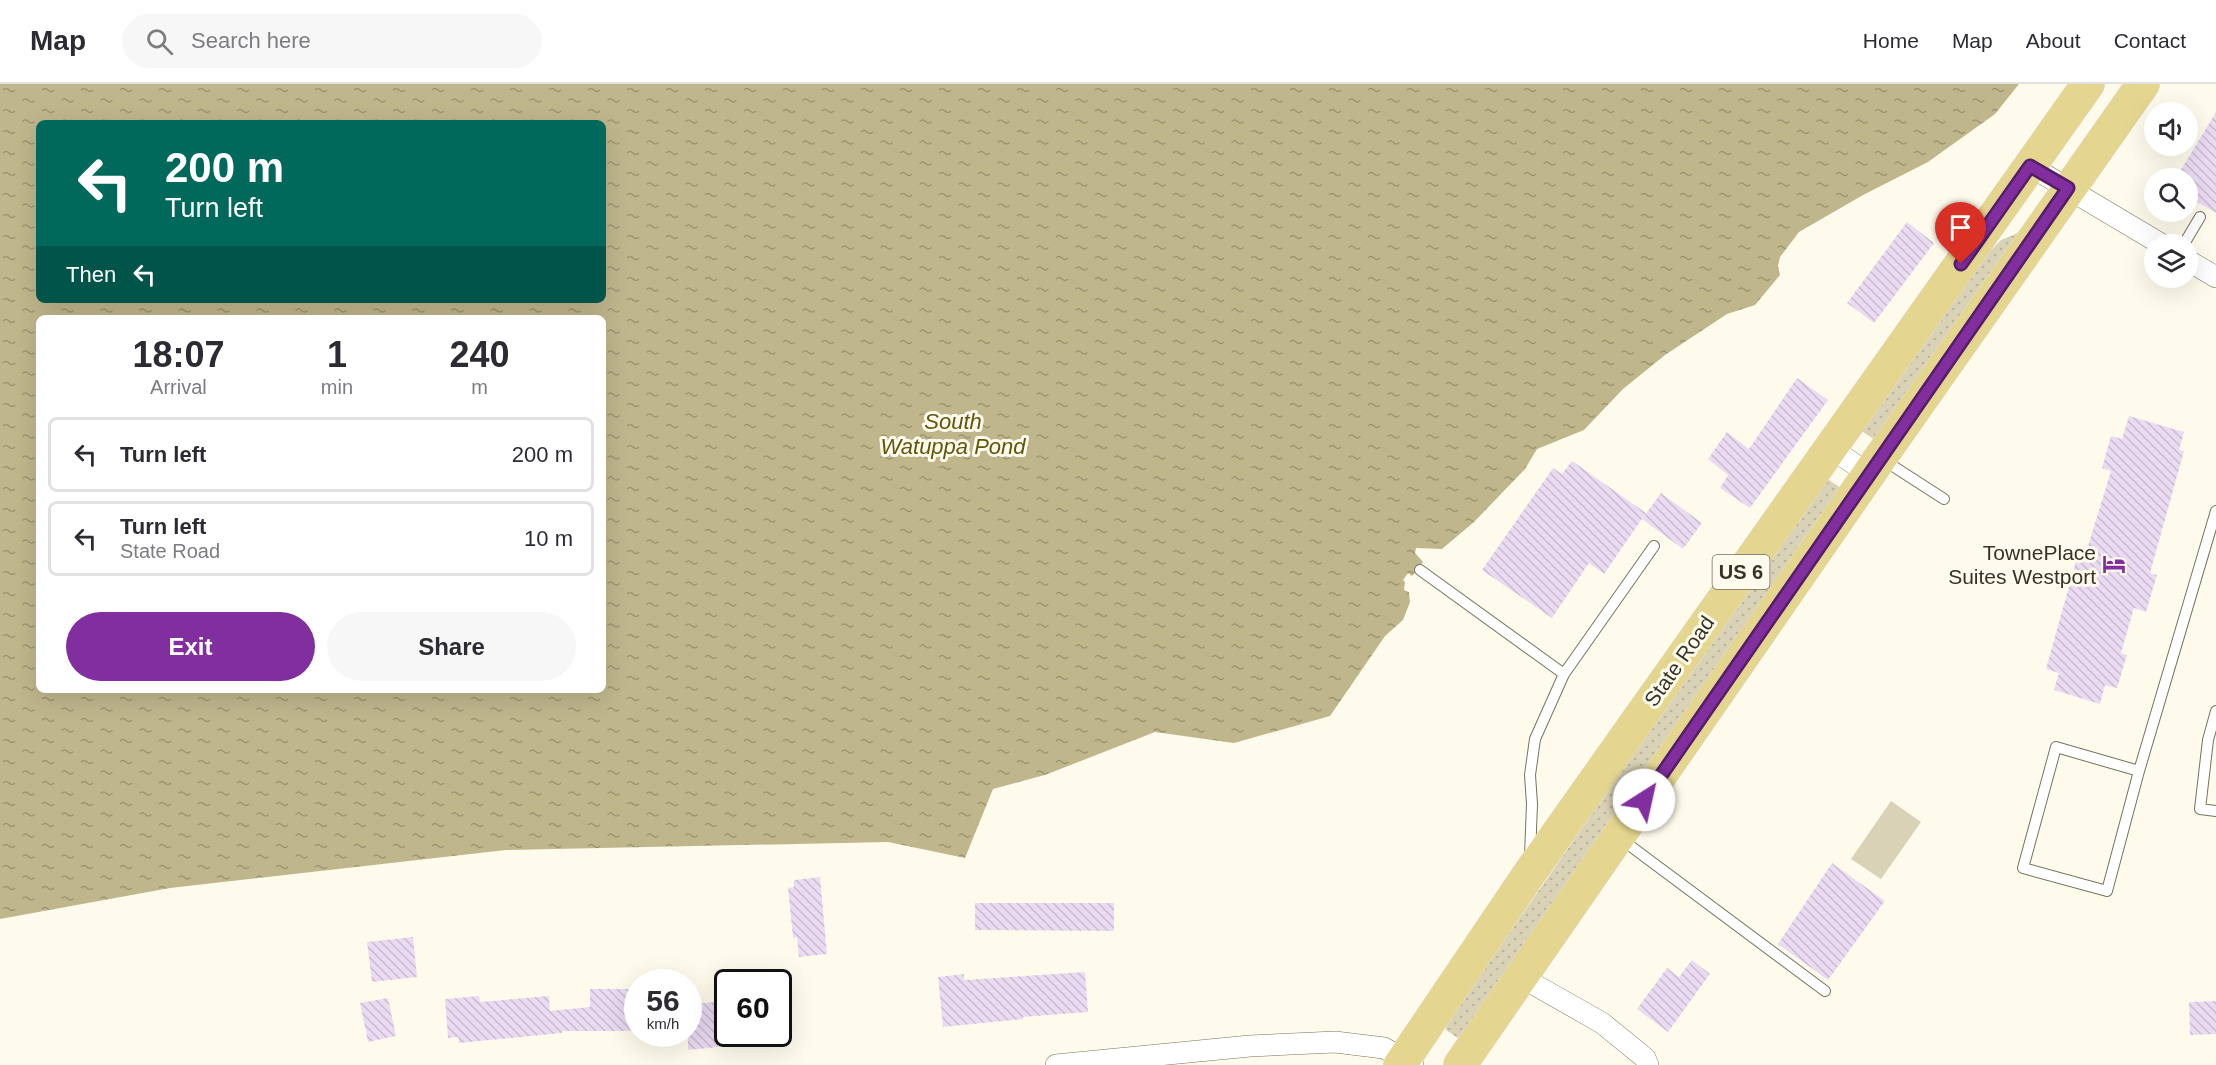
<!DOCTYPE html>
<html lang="en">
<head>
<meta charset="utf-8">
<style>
  :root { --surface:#fff; --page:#f7f7f7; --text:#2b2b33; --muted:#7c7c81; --line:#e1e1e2; --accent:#812e9e }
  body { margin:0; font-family:Arial,sans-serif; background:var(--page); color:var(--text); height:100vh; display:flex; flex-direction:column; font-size:22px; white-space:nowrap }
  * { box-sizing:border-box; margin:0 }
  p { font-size:20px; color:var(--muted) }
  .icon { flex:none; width:33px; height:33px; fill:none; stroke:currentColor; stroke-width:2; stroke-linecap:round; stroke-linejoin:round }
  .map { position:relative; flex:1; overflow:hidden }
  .panel { position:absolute; left:36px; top:231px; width:570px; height:378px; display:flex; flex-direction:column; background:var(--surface); border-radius:9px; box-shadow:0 6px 24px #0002 }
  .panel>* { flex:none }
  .guide { position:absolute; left:36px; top:36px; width:570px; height:183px; border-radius:9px; box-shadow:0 6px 24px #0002; background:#00695c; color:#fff; overflow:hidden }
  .tools { position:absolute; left:2144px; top:18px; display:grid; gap:12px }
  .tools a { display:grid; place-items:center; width:54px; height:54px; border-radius:50%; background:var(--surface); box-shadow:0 6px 24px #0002; font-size:30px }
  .speed { position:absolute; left:624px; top:885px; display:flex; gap:12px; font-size:30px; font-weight:700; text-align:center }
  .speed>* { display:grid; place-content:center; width:78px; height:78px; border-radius:50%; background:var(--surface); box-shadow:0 6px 24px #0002; line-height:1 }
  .speed small { font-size:15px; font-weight:400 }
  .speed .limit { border:3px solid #111; border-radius:9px; background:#fff; color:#111 }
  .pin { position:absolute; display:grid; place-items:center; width:51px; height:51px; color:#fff; margin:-62px -26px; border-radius:50% 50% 50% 0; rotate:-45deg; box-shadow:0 0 6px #0007 }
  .pin .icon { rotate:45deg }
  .me { position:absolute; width:66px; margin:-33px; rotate:35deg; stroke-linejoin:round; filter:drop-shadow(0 0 4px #0008) }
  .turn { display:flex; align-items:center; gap:21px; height:126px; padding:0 30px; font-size:27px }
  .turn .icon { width:78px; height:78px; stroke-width:2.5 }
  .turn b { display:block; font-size:42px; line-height:51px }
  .then { display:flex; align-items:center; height:57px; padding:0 30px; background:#0003; gap:12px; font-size:22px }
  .eta { display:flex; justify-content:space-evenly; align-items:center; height:102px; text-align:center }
  .eta b { font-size:36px; font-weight:600; line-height:42px }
  .cta { display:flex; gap:12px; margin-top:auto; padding:12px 30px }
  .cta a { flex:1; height:69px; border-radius:36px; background:var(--accent); color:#fff; font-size:24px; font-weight:600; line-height:69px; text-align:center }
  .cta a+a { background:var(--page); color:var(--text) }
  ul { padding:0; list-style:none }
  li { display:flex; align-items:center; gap:18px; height:75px; margin:0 12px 9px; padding:0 18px; border:3px solid var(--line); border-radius:9px }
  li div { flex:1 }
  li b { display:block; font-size:22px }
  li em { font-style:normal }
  header { display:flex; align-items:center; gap:36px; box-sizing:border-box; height:84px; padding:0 30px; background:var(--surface); border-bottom:2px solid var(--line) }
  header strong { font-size:28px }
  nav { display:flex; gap:33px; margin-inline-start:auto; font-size:21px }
  .search { width:420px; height:54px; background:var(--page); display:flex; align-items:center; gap:15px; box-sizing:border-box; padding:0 21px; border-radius:33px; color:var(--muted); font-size:22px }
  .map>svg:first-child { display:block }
  .grass { fill:url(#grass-dots) }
  .pitch { fill:#d9d2b6 }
  .water { fill:url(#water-ripples); fill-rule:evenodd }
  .building { fill:url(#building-back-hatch) }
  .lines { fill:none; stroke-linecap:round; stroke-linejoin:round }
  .lane-casing { stroke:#78735c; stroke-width:12 }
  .street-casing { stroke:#78735c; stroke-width:22 }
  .primary-casing { stroke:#dfdedd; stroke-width:34 }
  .lane { stroke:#fff; stroke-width:10 }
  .street { stroke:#fff; stroke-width:21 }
  .primary { stroke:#e5d68f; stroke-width:33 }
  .route-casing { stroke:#541e67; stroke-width:15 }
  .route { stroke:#812e9e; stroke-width:10 }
  .labels { text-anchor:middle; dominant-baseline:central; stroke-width:6; stroke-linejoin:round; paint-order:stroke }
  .shield { fill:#fffbec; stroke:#726f64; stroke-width:1.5 }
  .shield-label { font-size:20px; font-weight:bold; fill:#353329 }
  .poi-label { font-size:21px; fill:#353329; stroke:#fffbec; text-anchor:end }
  .street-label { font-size:21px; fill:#353329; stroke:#fffbec }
  .water-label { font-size:22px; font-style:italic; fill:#62540b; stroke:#fffbec }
</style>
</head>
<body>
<header>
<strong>Map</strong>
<div class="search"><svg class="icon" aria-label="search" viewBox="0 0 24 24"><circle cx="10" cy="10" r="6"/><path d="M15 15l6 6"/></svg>Search here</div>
<nav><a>Home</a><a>Map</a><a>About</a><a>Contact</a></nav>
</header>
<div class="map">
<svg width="2216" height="981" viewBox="0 0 2216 981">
  <defs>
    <pattern id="grass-dots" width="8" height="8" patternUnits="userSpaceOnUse" patternTransform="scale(1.5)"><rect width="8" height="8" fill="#d9d2b6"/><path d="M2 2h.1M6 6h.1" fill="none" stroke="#bbb59c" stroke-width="1.8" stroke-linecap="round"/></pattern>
    <pattern id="water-ripples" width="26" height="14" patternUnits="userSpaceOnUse" patternTransform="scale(1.5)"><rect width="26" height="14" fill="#bfb68c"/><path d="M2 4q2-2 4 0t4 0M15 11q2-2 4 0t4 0" fill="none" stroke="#9c9572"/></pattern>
    <pattern id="building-back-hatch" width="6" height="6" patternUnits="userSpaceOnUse" patternTransform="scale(1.5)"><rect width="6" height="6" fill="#ebdbf2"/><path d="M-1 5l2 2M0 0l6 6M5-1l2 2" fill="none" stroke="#cabcd0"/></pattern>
  </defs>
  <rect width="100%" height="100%" fill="#fffbec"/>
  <g class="grass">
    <polygon points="2020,148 1875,356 1863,348 1861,347 1979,178 2001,156"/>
    <polygon points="1827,395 1843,405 1459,955 1446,946 1445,942 1821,399"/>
  </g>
  <polygon class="pitch" points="1891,717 1921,738 1881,795 1851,775"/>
  <path class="water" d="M 0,0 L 2019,0 L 1995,30 L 1928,78 L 1863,111 L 1799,148 L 1780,173 L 1778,182 L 1780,191 L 1755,221 L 1727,230 L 1665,271 L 1623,305 L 1584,346 L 1537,365 L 1525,385 L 1474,438 L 1442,465 L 1416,464 L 1415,469 L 1423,478 L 1412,492 L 1408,489 L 1403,496 L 1405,498 L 1404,506 L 1409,508 L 1410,518 L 1403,536 L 1385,552 L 1330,632 L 1234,659 L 1155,648 L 1045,691 L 993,705 L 965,774 L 888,758 L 506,766 L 170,804 L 0,835 ZM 39,39 L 603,39 L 603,216 L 39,216 ZM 39,234 L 603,234 L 603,606 L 39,606 Z"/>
  <g class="building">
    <polygon points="2216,28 2216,129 2187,112 2187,94 2176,94"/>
    <polygon points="1907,138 1934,159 1874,239 1847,219"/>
    <polygon points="1797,294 1828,316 1750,424 1720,404 1728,391 1708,375 1727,348 1749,365"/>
    <polygon points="2129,332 2184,348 2179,366 2184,367 2150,489 2157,491 2146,528 2134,524 2121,569 2127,571 2117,604 2105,601 2100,620 2054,606 2059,589 2046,585 2078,470 2085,472 2111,387 2102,384 2111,352 2122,355"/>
    <polygon points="1572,377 1646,429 1604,490 1589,479 1552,534 1482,486 1553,384 1562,390"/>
    <polygon points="1661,409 1702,439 1683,465 1642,435"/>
    <polygon points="1832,779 1885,817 1828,896 1778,860"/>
    <polygon points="820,793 827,870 799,873 797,853 793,854 788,804 794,803 794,796"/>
    <polygon points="975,819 1114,819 1114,847 975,846"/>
    <polygon points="413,853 417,893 372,898 367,858"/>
    <polygon points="1692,876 1710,890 1668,948 1637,925 1667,884 1679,893"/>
    <polygon points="1085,888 1088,928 1023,933 1023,935 943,943 938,893 964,890 964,896"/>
    <polygon points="590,905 633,905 632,947 562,947 562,949 459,959 458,953 448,954 445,915 479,912 480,918 549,912 550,927 590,923"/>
    <polygon points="388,914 396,952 368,958 360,919"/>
    <polygon points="2216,917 2216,950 2190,951 2189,918"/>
    <polygon points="714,918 718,963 688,966 688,921"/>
  </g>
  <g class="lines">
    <g class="lane-casing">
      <g id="lane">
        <polyline points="2184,160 2200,133"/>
        <polyline points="1882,375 1944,415"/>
        <polyline points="1420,486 1564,590"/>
        <polyline points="2216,627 2208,656 2200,725 2216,727"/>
        <polyline points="2139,687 2056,663 2023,784 2107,807 2139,687 2216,427"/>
        <polyline points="1621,755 1825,907"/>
        <polyline points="1530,772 1532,720 1530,691 1535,655 1564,590 1654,462"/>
      </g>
    </g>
    <g class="street-casing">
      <g id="street">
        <polyline points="2030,82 2161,160"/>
        <polyline points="2187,176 2216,193"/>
        <polyline points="1832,365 1869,390"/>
        <polyline points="1521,893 1602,939 1645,974 1648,981"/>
        <polyline points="1056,981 1250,962 1335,958 1384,964 1413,981"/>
      </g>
    </g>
    <g class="primary-casing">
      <g id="primary">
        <polyline points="1400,981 1529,790 2088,0"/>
        <polyline points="1460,981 1880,374 2143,0"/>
      </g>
    </g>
    <use href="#lane" class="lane"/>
    <use href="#street" class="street"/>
    <use href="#primary" class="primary"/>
  </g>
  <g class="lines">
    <g class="route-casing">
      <polyline id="route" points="1644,716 2068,104 2030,82 1961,180"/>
    </g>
    <use href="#route" class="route"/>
  </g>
  <defs>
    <g id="hotel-bare" transform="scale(1.8)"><path d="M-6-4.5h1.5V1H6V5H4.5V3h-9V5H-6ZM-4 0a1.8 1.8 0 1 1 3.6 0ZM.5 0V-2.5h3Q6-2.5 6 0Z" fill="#812e9e" stroke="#fffbec" stroke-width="2.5" paint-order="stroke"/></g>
  </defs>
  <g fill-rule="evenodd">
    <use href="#hotel-bare" x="2114" y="480"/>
  </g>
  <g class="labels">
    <rect class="shield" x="1712.5" y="471" width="57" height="34" rx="4.5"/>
    <g class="shield-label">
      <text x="1741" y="488">US 6</text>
    </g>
    <g class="poi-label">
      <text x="2096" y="468">TownePlace<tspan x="2096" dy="24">Suites Westport</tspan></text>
    </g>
    <g class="street-label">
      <text transform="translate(1679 577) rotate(-55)">State Road</text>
    </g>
    <g class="water-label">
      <text x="953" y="337">South<tspan x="953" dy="25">Watuppa Pond</tspan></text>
    </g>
  </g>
</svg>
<div class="tools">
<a><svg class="icon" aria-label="sound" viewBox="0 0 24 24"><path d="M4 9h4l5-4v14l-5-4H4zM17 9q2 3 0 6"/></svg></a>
<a><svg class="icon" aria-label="search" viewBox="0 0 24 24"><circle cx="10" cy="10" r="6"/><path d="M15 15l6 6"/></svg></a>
<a><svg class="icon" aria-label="layers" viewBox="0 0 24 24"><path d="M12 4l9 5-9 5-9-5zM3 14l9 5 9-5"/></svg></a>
</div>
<div class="speed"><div>56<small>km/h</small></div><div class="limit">60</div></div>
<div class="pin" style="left:1961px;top:180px;background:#d93025"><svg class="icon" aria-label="arrive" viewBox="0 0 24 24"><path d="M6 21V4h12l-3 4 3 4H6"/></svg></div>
<svg class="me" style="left:1644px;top:716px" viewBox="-20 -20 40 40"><circle r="19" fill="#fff"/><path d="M0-13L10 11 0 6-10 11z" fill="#812e9e"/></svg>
<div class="guide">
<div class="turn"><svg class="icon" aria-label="left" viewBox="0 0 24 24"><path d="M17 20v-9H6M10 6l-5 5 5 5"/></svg><div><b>200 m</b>Turn left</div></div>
<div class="then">Then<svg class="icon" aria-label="left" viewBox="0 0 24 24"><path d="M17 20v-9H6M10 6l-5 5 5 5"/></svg></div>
</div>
<section class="panel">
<div class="eta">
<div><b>18:07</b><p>Arrival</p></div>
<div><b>1</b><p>min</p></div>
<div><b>240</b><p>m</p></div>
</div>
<ul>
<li><svg class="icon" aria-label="left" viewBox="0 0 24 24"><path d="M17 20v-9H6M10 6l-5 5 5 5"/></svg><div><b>Turn left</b></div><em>200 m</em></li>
<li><svg class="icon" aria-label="left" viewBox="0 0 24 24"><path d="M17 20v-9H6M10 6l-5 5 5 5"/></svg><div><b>Turn left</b><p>State Road</p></div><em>10 m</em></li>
</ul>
<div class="cta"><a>Exit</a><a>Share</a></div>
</section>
</div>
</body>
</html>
